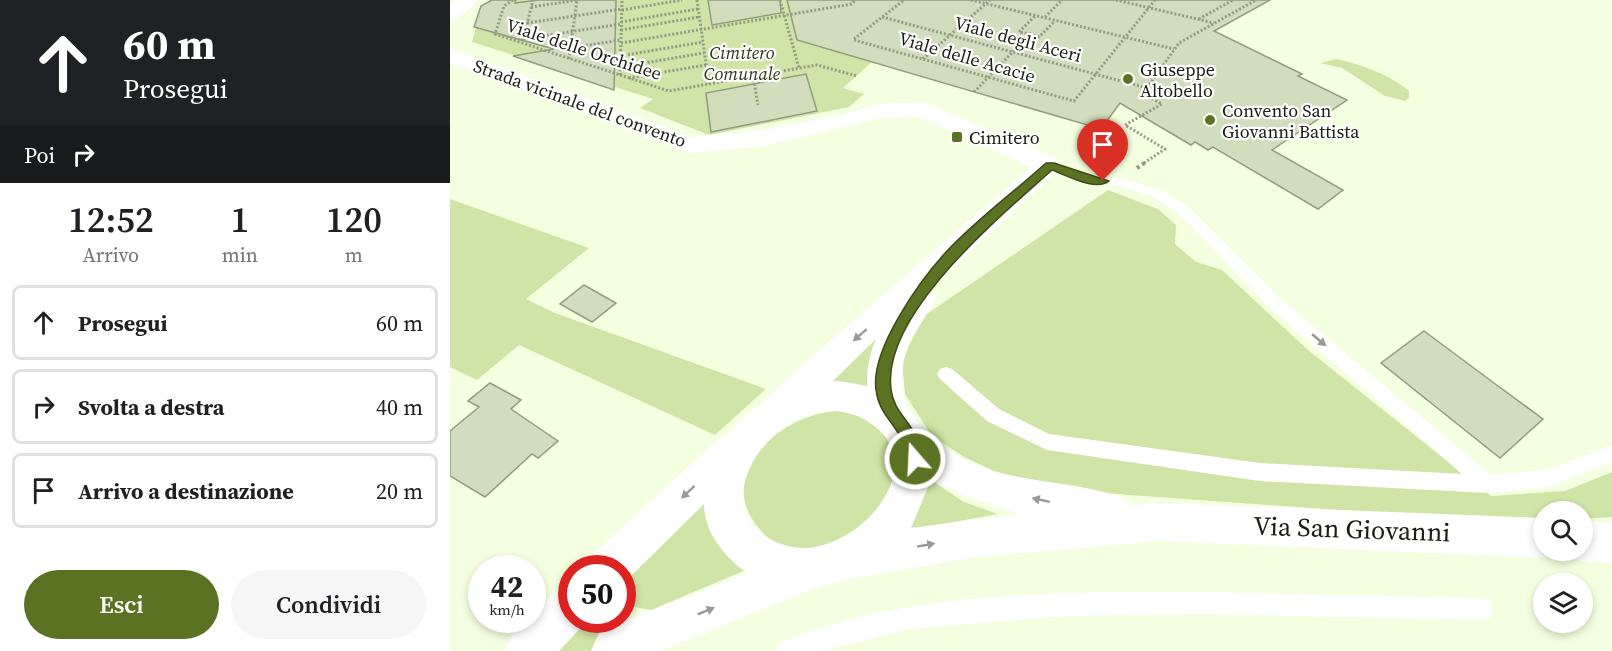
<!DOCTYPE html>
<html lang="it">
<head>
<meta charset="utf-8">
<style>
  :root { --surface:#fff; --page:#f6f6f6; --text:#202124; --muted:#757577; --line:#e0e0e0; --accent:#5c7223 }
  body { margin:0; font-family:"Source Serif 4",serif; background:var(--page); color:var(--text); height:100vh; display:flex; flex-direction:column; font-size:22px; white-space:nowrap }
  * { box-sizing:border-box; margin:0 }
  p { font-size:20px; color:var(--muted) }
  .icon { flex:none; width:33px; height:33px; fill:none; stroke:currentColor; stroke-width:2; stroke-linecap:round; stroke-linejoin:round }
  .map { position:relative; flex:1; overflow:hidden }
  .details { display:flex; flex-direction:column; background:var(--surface); width:450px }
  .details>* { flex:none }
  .top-card { background:#202124; color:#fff; overflow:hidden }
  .controls { position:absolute; left:1083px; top:501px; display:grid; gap:12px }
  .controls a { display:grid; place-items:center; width:60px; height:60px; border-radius:50%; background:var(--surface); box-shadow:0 3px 9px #0003; font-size:30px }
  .speed { position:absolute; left:18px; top:555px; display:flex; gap:12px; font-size:30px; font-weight:700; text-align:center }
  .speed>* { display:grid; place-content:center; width:78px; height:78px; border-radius:50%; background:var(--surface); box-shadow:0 3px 9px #0003; line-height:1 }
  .speed small { font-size:15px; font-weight:400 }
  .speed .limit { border:9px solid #d22; background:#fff; color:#111 }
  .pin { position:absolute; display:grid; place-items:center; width:51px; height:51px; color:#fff; margin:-62px -26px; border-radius:50% 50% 50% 0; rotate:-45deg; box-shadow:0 0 6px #0007 }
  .pin .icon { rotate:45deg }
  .me { position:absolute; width:66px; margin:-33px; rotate:341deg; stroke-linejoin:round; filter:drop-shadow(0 0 4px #0008) }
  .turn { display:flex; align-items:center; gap:21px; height:126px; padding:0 24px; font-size:27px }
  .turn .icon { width:78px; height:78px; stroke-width:2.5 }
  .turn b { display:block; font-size:42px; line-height:51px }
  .then { display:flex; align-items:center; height:57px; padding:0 24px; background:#0003; gap:12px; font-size:22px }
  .eta { display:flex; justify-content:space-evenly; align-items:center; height:102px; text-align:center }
  .eta b { font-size:36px; font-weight:600; line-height:42px }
  .cta { display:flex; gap:12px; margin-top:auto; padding:12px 24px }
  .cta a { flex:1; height:69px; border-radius:36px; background:var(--accent); color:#fff; font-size:24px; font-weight:600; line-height:69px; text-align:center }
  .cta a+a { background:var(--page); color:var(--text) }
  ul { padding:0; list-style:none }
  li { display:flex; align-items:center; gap:18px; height:75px; margin:0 12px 9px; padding:0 12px; border:3px solid var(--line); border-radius:9px }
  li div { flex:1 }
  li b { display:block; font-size:22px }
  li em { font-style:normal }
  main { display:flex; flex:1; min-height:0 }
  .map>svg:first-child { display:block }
  .green { fill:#cfe4a6 }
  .building { fill:#d2ddbe; stroke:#929c7f; stroke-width:1.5 }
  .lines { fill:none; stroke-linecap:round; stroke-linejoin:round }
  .path-far1 { stroke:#939c84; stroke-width:3; stroke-dasharray:2 2; stroke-linecap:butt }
  .path { stroke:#939c84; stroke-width:4; stroke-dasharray:3 3; stroke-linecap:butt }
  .service { fill:#fff; fill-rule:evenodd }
  .minor { fill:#fff; fill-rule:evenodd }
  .secondary { fill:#fff; fill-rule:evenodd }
  .oneway { fill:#989a94 }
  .route { fill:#5c7223; stroke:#3c4a17; stroke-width:1.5 }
  .poi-dot { fill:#5c7223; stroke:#fff; stroke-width:2 }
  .labels { text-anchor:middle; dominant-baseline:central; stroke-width:4.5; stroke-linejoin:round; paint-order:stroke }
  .far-street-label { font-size:18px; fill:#1a1e12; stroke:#fff }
  .far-park-label { font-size:18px; font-style:italic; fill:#2d3913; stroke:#fff }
  .far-poi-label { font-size:18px; fill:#1a1e12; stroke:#fff; text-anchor:start }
  .near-street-label { font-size:26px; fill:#1a1e12; stroke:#fff }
</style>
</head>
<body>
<main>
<section class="details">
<div class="top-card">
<div class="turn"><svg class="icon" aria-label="ahead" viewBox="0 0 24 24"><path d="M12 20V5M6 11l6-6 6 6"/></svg><div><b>60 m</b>Prosegui</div></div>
<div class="then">Poi<svg class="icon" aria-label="right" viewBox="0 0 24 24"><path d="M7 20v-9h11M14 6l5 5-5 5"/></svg></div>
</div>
<div class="eta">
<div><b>12:52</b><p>Arrivo</p></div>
<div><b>1</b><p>min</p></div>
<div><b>120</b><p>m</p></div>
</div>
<ul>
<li><svg class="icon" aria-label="ahead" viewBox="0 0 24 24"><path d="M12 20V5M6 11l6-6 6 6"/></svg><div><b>Prosegui</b></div><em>60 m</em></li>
<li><svg class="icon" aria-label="right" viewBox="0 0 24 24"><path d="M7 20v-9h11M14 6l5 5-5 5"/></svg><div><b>Svolta a destra</b></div><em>40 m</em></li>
<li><svg class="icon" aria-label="arrive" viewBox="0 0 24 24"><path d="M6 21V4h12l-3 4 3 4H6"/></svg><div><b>Arrivo a destinazione</b></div><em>20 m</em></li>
</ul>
<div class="cta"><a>Esci</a><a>Condividi</a></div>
</section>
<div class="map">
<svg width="1162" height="651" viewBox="0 0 1162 651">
  <rect width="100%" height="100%" fill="#f3ffde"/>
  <g class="green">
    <path d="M 42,0 L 820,0 C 755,36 690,73 637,125 L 422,62 L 393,88 L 414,94 L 399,107 L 259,135 L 190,108 L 203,99 L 22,42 L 32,6 Z"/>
    <path d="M 887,59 C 913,65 939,74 959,91 L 959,98 L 955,101 L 935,96 L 892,68 L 870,63 Z"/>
    <polygon points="658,190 708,209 726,225 725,244 746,262 772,270 858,350 1041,496 1115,491 1162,472 1162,517 1133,519 1132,512 1094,512 1093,519 1000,518 679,495 616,489 559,478 514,457 481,435 455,394 451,351 468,320"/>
    <polygon points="0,199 139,248 76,299 105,313 316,389 265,435 69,345 27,380 0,367"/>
    <polygon points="438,325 419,386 377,381"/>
    <path d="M 386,411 C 501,427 430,562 343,547 C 333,545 321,541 314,534 C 259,478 326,416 386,411 Z"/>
    <polygon points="475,476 514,502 548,514 455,531"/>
    <polygon points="262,483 298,569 201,610 173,605 172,575"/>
    <polygon points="123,625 166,639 147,651 97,651"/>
  </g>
  <g class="building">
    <polygon points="42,0 66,0 65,3 88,0 166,0 164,90 63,56 104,49 24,27 31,6"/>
    <polygon points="258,0 330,0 331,13 262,25"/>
    <polygon points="337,0 820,0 764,31 852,74 848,76 897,100 822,150 893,190 868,209 763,147 758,150 745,142 741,145 670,103 651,129 347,40"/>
    <polygon points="356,74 367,111 261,132 256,93"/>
    <polygon points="134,285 166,303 142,322 110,304"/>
    <polygon points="974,331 1044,383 1093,419 1050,458 931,363"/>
    <polygon points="40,383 71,400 61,409 108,441 88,458 82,454 35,497 0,476 0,431 29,407 18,401"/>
  </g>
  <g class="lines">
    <g class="path-far1">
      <polyline points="63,0 54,6 45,34 219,91 367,65 407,76"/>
      <polyline points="247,0 259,84"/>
      <polyline points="330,0 349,68"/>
      <polyline points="521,0 724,49"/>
      <polyline points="666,0 764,23"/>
      <polyline points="81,7 128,0"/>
      <polyline points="172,10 232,0"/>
      <polyline points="432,17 697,88"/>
      <polyline points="595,17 612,0"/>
      <polyline points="749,19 783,0"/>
      <polyline points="171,22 248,9"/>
      <polyline points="77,23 172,9"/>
      <polyline points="171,30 249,17"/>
      <polyline points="580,34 589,37 605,21"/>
      <polyline points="73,39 171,24"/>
      <polyline points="404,39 454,0"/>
      <polyline points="73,40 83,0"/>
      <polyline points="404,40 624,101 705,0"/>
      <polyline points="171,43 402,4 405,0"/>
      <polyline points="120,48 171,40"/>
      <polyline points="170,56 253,42"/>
      <polyline points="119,59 127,0"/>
      <polyline points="473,59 540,0"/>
      <polyline points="170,67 254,53"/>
      <polyline points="170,75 172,0"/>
      <polyline points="303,76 308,105"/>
      <polyline points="179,78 256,65"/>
      <polyline points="697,88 729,43 806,0"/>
      <polyline points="524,92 580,34 569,32 585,16"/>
      <polyline points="694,163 715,149 675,125 712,104 697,96 697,88"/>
    </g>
    <polyline class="path" points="687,168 696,162"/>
    <g class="service">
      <polygon points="600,161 642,175 667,178 710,189 737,206 830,298 1041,475 1100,469 1162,445 1162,462 1100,487 1038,493 810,481 597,450 537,421 490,379 487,374 490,369 496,367 502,369 549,409 599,434 810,463 1012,474 818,306 727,212 700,195 667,186 640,183 595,168 595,162"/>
      <path d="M 755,592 L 1032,598 L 1040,601 L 1043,609 L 1040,617 L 1032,620 L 755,614 L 616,616 L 461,629 L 373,651 L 326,651 L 329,643 C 459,589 616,592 755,592 Z"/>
    </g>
    <g class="minor">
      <polygon points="6,0 29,0 7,19 0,21 0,5"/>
      <path d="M 0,48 L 241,137 L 314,130 L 394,114 L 431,104 L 474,102 L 609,159 L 613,165 L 481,289 L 486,298 C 460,345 443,355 458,413 L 453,424 L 440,429 L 427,424 C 414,396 414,367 426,339 L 339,424 L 326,429 L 313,424 L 308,413 L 313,402 L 350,367 L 581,167 L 470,117 L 433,118 L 314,146 L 239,153 L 0,63 Z"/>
    </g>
    <g class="secondary">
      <path d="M 386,381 C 415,383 438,393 461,411 C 465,415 465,419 468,423 C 480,436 495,448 510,457 C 562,486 625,478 678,500 L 681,505 L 710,503 L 1094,518 L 1094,550 L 1109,550 L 1094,558 L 710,541 L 529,557 L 399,579 L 366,588 L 211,651 L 141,651 L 148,635 L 159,627 L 297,573 C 275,557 254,533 254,504 L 174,583 L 172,568 L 138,568 L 144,553 L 271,437 C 282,433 286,423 295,416 C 321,393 352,384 386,381 ZM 386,411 C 402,412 410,416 423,425 C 491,474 383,580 319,539 C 267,504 303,443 346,420 C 358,413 373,412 386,411 ZM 481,480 L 509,494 L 570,514 L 461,528 Z"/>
      <polygon points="1132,521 1162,523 1162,563 1132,561 1117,555 1115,550 1132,550"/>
      <polygon points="122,583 122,620 138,620 109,651 55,651 62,635 77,620 82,620 82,614 107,590"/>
    </g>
  </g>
  <defs><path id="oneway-solid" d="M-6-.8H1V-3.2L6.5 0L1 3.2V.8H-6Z" transform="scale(1.5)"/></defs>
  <g class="oneway">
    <use href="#oneway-solid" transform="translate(410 335) rotate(139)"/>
    <use href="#oneway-solid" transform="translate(869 340) rotate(40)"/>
    <use href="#oneway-solid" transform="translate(238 492) rotate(137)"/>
    <use href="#oneway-solid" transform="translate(591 500) rotate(-168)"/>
    <use href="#oneway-solid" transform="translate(476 545) rotate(-10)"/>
    <use href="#oneway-solid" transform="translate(256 611) rotate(-22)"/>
  </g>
  <path class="route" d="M 596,163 L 604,163 L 659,181 C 646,192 616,175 602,170 C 551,216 431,314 441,389 C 443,407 453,415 462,429 C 468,438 470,450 473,459 L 470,464 L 465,467 L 459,464 C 455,456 455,447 451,438 C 442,420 429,413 426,390 C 420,350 470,280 497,251 C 527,219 564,192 596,163 Z"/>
  <g class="poi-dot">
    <circle cx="678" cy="79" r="6"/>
    <circle cx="760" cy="120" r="6"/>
    <rect x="501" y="131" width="12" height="12" rx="3"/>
  </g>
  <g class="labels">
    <g class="far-street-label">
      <text transform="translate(568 39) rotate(15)">Viale degli Aceri</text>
      <text transform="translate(134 49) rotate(18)">Viale delle Orchidee</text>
      <text transform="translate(517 57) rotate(16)">Viale delle Acacie</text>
      <text transform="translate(130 103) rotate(20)">Strada vicinale del convento</text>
    </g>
    <g class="far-park-label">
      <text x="292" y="52">Cimitero<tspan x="292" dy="21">Comunale</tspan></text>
    </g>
    <g class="far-poi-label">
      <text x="690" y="69">Giuseppe<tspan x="690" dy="21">Altobello</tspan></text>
      <text x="772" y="110">Convento San<tspan x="772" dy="21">Giovanni Battista</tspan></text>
      <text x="519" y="137">Cimitero</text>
    </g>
    <g class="near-street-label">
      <text transform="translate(902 529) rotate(2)">Via San Giovanni</text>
    </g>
  </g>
</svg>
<div class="controls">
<a><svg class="icon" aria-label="search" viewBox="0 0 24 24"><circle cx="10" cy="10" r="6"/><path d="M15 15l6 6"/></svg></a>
<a><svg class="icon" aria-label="layers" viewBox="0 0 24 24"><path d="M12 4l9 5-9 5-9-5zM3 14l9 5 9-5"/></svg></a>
</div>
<div class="speed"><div>42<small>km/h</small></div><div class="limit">50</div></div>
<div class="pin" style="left:653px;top:181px;background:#d93025"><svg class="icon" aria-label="arrive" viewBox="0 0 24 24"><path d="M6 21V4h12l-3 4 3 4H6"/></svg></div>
<svg class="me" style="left:465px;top:459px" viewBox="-20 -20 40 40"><circle r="17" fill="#5c7223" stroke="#fff" stroke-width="3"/><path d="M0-11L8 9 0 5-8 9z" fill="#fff"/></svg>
</div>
</main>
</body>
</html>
